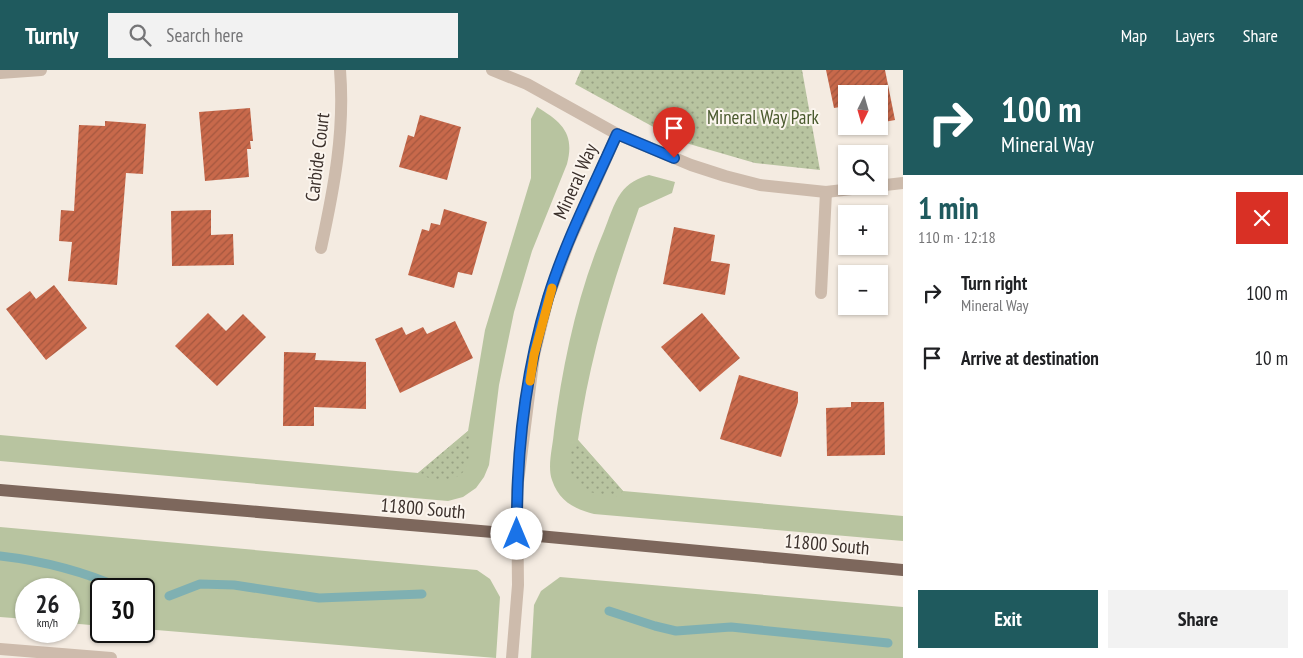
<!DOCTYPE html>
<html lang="en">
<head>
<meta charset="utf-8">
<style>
  :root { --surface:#fff; --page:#f2f2f2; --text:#202124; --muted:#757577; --accent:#1f5a5e }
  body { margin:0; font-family:"PT Sans Narrow",sans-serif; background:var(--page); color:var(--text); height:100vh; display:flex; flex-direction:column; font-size:19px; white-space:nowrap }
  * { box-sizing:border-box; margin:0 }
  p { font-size:16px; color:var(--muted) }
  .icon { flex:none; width:28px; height:28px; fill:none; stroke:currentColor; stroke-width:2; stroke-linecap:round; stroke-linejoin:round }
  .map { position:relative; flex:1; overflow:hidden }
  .details { display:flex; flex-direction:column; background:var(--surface); width:400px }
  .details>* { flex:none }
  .top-card { background:#1f5a5e; color:#fff; overflow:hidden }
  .needle { width:32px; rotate:185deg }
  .buttons { position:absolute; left:838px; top:15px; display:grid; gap:10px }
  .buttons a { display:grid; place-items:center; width:50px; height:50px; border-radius:0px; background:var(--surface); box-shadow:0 1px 4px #0004; font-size:25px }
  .speed { position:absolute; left:15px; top:508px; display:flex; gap:10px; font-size:25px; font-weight:700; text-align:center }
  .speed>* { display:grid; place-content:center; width:65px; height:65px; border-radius:50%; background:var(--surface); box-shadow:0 1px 4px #0004; line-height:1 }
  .speed small { font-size:12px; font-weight:400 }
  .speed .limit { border:2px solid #111; border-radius:8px; background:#fff; color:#111 }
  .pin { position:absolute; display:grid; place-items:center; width:42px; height:42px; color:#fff; margin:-51px -21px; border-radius:50% 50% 50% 0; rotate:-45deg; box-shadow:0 0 5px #0007 }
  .pin .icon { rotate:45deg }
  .me { position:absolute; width:55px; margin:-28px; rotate:0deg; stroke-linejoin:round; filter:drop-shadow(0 0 4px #0008) }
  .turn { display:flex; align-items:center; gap:18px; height:105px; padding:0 15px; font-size:22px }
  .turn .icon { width:65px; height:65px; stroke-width:2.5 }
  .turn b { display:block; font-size:35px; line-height:42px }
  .round { display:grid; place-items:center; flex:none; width:52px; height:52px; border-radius:0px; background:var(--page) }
  .overview { display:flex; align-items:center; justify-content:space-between; height:85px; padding:0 15px }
  h1 { font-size:30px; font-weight:600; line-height:38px; color:var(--accent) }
  .action { display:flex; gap:10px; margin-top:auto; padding:10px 15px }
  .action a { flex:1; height:58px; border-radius:0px; background:var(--accent); color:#fff; font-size:20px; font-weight:600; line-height:58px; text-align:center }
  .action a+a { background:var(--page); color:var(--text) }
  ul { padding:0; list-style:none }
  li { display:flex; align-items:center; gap:15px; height:65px; padding:0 15px }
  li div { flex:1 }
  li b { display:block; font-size:19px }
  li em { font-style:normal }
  header { display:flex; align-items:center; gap:30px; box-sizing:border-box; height:70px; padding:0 25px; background:var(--accent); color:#fff }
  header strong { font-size:24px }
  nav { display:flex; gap:28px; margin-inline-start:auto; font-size:18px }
  .search { width:350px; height:45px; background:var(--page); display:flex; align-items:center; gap:12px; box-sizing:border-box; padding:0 18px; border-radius:0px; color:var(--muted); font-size:19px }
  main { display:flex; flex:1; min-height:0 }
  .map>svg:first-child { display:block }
  .grass { fill:#b8c4a0 }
  .park { fill:url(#park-dots) }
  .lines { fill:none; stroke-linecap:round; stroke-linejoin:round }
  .stream { stroke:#7fb0b2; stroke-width:9 }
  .building { fill:url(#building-hatch) }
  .minor { stroke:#cdbbac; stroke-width:12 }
  .major { stroke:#7d675c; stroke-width:12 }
  .route-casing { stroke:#114b97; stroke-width:12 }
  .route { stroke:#1a73e8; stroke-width:9 }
  .slow { stroke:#f59e0b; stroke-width:9 }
  .labels { text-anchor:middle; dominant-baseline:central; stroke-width:4; stroke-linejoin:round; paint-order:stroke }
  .park-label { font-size:19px; fill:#4a5a2e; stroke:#fbf5ee }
  .street-label { font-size:19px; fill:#3b302b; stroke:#fbf5ee }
</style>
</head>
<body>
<header>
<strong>Turnly</strong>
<div class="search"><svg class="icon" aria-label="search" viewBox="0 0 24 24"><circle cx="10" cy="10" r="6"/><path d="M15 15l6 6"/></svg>Search here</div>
<nav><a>Map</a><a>Layers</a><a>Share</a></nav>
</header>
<main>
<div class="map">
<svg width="903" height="588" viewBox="0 0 903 588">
  <defs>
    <pattern id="park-dots" width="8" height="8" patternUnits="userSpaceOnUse" patternTransform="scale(1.25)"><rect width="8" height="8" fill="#b8c4a0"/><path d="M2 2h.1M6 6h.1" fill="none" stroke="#97a083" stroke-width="1.8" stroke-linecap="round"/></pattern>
    <pattern id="building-hatch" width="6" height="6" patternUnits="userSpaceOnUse" patternTransform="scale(1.25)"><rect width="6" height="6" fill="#c8694b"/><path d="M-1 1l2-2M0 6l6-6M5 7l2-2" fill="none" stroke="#a4573f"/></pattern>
  </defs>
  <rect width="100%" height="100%" fill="#f4ebe1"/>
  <g class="grass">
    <path d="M 537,37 C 562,52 575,64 567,94 L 532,181 L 514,242 L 499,315 L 489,395 L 484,407 L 476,418 L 463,427 L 448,431 L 0,391 L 0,365 L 418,403 L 468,361 L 485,260 L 531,108 L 531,49 Z"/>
    <path d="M 649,105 L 675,112 L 672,123 L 639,138 C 611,218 590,286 578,370 L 623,421 L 903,446 L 903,471 L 594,444 C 574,439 559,431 552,410 C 547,396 553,376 554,361 C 563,293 577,225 604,161 C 609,149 613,134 621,123 C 628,113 638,108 649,105 Z"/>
    <polygon points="0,457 477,500 490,509 500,527 496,588 144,559 144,519 101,519 101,556 69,553 69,519 26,519 26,549 0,547"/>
    <polygon points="560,507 903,537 903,588 531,588 534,535 541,521"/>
  </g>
  <g class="park">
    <polygon points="581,0 802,0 820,100 755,93 679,71 575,14"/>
    <path d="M 468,361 L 472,365 C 468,389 471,411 441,409 C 432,409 426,408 418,403 Z"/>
    <path d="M 578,370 L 623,421 L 616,427 C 594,424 567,421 570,391 C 571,382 571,377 578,370 Z"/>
  </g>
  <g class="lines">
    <g class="stream">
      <path d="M 0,486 C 44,491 83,501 123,519"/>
      <polyline points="169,526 200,514 234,515 319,528 422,524"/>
      <polyline points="609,541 655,556 676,561 731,557 888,573"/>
    </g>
  </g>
  <g class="building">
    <polygon points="826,0 885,0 895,50 879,53 879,24 846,24 846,36 834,38"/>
    <polygon points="250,38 253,71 250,71 251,79 247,79 249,107 205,111 199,42"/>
    <polygon points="420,45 461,57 447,110 399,97 408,65 414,67"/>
    <polygon points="105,51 146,54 143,104 126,103 117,215 68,211 72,172 59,171 61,140 74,141 79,55 105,56"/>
    <polygon points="444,139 487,152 472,205 458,202 454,218 408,205 422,159 429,161 431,153 440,155"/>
    <polygon points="211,140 211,165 233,164 234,195 172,196 171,141"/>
    <polygon points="674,157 715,165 711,191 730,194 725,225 663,214"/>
    <polygon points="54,215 87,258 46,290 6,239 30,221 36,229"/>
    <polygon points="208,243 226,261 243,244 266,267 217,316 175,276"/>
    <polygon points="702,243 740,288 700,322 661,277"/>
    <polygon points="455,251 473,288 400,323 375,269 402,257 406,265 423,257 427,264"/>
    <polygon points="284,282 316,283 315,290 366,292 366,339 314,337 314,356 283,356"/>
    <polygon points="739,305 798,322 798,332 781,387 720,369"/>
    <polygon points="851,332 884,332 885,385 827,386 826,338 851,337"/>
  </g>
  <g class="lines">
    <g class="minor">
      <polyline points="492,0 527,14 617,64 691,95 725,106 760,115 826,122 903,113"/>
      <polyline points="0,3 41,0"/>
      <path d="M 321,178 C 334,118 345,61 340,0"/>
      <polyline points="821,223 826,122"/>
      <polyline points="0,579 111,588"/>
      <polyline points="512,588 518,515 517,420 534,285 548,228 569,172 617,64"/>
    </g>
    <polyline class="major" points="0,420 517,464 903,500"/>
  </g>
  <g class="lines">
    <g class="route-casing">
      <path id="route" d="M 517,464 C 516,386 525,304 548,228 C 565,172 593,118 617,64 L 674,88"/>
    </g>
    <use href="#route" class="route"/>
    <polyline class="slow" points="530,311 534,285 552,218"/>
  </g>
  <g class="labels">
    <g class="park-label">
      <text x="763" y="47">Mineral Way Park</text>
    </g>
    <g class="street-label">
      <text transform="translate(317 87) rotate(-83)">Carbide Court</text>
      <text transform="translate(575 111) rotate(-66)">Mineral Way</text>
      <text transform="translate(423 438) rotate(5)">11800 South</text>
      <text transform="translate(827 474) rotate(5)">11800 South</text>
    </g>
  </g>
</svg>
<div class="buttons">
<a><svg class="needle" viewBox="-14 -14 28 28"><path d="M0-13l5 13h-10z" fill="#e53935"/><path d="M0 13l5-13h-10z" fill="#757577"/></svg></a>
<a><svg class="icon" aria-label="search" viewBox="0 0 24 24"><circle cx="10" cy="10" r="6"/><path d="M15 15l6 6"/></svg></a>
<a>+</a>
<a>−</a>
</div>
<div class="speed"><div>26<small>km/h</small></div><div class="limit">30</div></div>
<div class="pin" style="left:674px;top:88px;background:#d93025"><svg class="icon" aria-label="arrive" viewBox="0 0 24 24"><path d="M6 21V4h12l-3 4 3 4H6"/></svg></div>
<svg class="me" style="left:517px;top:464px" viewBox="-20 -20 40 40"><circle r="19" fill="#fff"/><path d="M0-13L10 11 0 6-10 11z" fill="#1a73e8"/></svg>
</div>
<section class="details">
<div class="top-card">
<div class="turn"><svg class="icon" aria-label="right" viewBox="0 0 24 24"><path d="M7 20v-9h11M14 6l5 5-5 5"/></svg><div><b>100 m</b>Mineral Way</div></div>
</div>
<div class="overview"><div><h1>1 min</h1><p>110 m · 12:18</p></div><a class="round" style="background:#d93025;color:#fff"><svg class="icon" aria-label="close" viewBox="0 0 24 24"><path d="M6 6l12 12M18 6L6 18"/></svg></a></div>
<ul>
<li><svg class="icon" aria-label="right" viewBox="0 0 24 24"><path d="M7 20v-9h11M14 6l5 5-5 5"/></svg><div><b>Turn right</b><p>Mineral Way</p></div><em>100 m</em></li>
<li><svg class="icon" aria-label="arrive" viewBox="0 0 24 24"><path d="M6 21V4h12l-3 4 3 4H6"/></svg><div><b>Arrive at destination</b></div><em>10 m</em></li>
</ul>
<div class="action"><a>Exit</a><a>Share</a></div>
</section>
</main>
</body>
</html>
